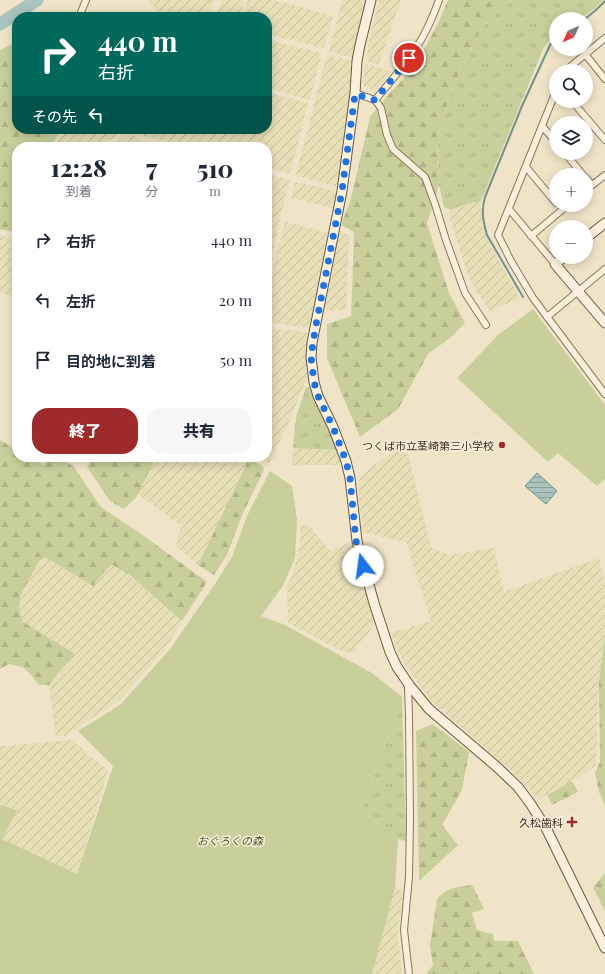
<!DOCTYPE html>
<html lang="ja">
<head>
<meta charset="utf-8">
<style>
  :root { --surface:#fff; --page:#f6f6f7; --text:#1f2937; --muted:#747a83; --accent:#9e2a2b }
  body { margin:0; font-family:"Playfair Display","Noto Sans JP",serif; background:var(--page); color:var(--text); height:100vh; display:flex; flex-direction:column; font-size:15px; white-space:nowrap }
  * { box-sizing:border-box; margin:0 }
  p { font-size:13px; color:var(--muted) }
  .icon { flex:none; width:22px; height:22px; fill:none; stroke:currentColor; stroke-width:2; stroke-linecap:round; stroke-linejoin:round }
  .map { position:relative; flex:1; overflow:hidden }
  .drawer { position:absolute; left:12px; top:142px; width:260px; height:320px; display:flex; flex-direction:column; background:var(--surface); border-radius:16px; box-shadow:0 2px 10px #0003 }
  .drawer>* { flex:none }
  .hud { position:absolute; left:12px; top:12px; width:260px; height:122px; border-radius:16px; box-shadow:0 2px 10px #0003; background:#00695c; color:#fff; overflow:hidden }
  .needle { width:26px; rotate:225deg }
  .tools { position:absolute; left:549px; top:12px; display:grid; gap:8px }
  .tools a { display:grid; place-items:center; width:44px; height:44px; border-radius:50%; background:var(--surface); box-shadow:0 2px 10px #0003; font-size:20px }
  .pin { position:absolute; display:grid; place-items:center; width:34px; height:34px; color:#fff; margin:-17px; border:2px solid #fff; border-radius:50%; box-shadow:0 1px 4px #0007 }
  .me { position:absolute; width:44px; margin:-22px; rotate:345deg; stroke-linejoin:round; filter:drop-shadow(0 0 3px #0008) }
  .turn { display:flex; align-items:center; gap:14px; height:84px; padding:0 20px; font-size:18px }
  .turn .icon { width:52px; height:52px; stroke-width:2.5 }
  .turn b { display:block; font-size:28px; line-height:34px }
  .then { display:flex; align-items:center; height:38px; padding:0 20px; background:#0003; gap:8px; font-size:15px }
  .eta { display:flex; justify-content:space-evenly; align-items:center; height:68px; text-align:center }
  .eta b { font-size:24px; font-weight:800; line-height:28px }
  .primary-button { display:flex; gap:8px; margin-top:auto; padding:8px 20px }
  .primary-button a { flex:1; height:46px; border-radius:16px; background:var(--accent); color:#fff; font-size:16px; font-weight:800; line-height:46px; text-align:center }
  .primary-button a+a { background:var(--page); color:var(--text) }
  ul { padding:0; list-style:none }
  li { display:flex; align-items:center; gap:12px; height:60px; padding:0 20px }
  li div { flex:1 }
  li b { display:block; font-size:15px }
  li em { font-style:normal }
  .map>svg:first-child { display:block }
  .farmland { fill:url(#farmland-furrows) }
  .grass { fill:url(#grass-tufts) }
  .forest { fill:url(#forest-firs) }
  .green { fill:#c9cf9b }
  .water { fill:url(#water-rules); stroke:#6f938a }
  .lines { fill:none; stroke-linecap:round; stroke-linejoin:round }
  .stream { stroke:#6f938a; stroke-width:2 }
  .river { stroke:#a9c4bc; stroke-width:13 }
  .street-casing { stroke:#8d765c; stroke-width:8 }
  .secondary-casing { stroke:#6f573f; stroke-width:11 }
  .street { stroke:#faf1dc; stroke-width:6 }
  .secondary { stroke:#faf1dc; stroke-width:9 }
  .route { stroke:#1a73e8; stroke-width:7; stroke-dasharray:0 12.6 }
  .poi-dot { fill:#9e2a2b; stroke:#f7eed8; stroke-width:1.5 }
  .labels { text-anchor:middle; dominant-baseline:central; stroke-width:3; stroke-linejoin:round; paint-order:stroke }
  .poi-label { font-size:11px; fill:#3d2e20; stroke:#f7eed8; text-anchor:end }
  .park-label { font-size:11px; font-style:italic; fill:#4d5a26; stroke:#f7eed8 }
</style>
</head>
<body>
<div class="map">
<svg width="605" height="974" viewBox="0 0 605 974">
  <defs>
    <pattern id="farmland-furrows" width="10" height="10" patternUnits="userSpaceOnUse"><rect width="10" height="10" fill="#e6deb5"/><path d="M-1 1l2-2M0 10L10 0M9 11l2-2" fill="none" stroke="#c6bf9b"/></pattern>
    <pattern id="grass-tufts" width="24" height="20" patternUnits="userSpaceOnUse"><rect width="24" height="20" fill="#c9cf9b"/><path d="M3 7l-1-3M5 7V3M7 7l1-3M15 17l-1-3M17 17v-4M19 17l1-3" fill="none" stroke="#aeb285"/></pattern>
    <pattern id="forest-firs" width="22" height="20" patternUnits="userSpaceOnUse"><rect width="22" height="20" fill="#c9cf9b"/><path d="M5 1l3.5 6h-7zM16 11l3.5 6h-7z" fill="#aeb285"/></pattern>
    <pattern id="water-rules" width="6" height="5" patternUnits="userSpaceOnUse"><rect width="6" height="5" fill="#a9c4bc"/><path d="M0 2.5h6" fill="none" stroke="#8ba098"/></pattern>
  </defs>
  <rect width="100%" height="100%" fill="#f0e4c8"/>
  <g class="farmland">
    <polygon points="151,0 215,0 205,17 164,17 149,2"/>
    <polygon points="222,0 245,0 240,17 214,17"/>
    <polygon points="247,0 275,0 333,16 324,48 267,34 267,17 243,17"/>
    <polygon points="342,0 366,0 354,56 352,58 329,51"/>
    <polygon points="379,0 401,0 379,64 366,61 370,34"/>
    <polygon points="267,40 322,53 310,98 309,100 267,88"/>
    <polygon points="327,55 352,61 353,63 348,121 339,185 335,186 298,176 296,174"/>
    <polygon points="365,64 389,71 390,74 376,90 364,87 363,81"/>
    <polygon points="267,92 308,103 290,174 267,168 267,147 187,147 143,136 134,129 267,129"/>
    <polygon points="64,129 125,129 100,147 54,147"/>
    <polygon points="129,133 132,134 140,140 168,147 110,147"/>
    <polygon points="267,174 289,179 289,182 270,262 267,261"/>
    <polygon points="295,182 334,191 337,195 335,209 291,198"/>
    <polygon points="481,201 483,227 493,250 520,298 490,311 474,288 466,269 449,216 451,210 462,205"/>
    <polygon points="285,222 329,233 311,327 309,328 267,322 267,290"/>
    <polygon points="339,232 347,234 349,236 346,310 323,310"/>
    <polygon points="0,235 17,242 17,297 0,293"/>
    <polygon points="267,328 305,332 310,335 307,353 308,375 290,420 269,463 258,457 267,457"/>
    <polygon points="293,448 338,450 342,465 292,465"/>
    <polygon points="395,450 408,454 431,547 449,555 494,548 504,592 599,558 605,582 605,634 599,682 596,765 586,773 539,799 509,769 429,699 403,662 395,644 391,633 431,621 406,542 362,532 358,485 361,476 373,466"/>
    <polygon points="156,457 246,457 249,459 198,565 176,546 181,526 138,494"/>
    <polygon points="302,525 309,526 330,551 352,541 361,576 376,622 353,653 349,653 340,650 288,623 287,586 294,570 298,555 300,542 300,529"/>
    <polygon points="45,557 93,586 111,563 131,576 182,621 166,648 120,700 65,736 56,736 49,685 59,672 75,654 23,622 19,608 21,594 39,561"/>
    <polygon points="72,740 108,771 77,875 1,839 17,810 0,805 0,746"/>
    <polygon points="395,888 403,891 398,936 402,974 372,974"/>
  </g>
  <g class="grass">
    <polygon points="511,0 603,0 593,10 579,19 556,19 556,35 549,40 543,49 481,201 462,205 451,210 444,207 439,185 438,136 450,93 482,27"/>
    <polygon points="306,387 311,387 329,427 338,450 293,448 296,417"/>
    <polygon points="402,697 406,841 397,839 361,811"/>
  </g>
  <g class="forest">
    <polygon points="448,0 511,0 482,27 450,93 438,136 439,185 427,223 449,293 465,323 450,338 428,354 398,409 360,437 327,358 327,324 351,316 354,236 353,231 341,225 350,202 370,117 389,94 413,68 426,46 440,19"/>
    <polygon points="17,42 17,129 61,129 51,147 17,147 17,223 13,232 0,229 0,50"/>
    <polygon points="0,440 17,450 17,457 30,457 44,465 50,457 60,457 74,467 101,507 137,531 207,582 182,621 131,576 111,564 93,586 45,557 39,561 21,594 19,608 23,622 75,654 59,672 49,685 39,685 31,675 23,667 9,664 0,669"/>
    <polygon points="93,457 156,457 136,498 124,509 110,501 87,467"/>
    <polygon points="249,459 263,466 264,470 242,515 227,555 214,575 198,565"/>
    <polygon points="605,634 605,806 599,792 595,773 600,762 599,682"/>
    <polygon points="433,724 469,752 462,790 442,825 458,845 419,881 416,731"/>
    <polygon points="572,781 578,792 552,805 547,795"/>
    <polygon points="605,873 605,911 593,887"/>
    <path d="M 472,885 L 484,909 L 472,913 L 477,930 L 493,934 L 494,941 L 518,941 L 534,974 L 426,974 L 433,965 L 430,946 L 437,899 C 447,887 458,887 472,885 Z"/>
  </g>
  <g class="green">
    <polygon points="533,309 605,405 605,479 597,486 558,453 548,462 457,378 499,334"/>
    <polygon points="270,471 292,486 297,520 295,558 283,586 261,616 285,625 372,673 402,697 361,811 398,839 395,888 372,974 0,974 0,805 17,810 2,839 77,874 113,766 78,731 120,705 170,649 215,584 232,557 247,516"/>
  </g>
  <polygon class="water" points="537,473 557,491 546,504 525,486"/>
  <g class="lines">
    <g class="stream">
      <polyline points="585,19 596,10 605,1"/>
      <path d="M 523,297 L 487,235 C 483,221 481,211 485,197 L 522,106 L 550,45 L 556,39"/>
    </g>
    <polyline class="river" points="0,24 37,0"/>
    <g class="street-casing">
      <g id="street">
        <polyline points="79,17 86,0"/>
        <polyline points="585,54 605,79"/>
        <polyline points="565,71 605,38"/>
        <polyline points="556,91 498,235 511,261 533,298 605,394"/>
        <path d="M 355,93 L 375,100 C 391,81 408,62 421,40 C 428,28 434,14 439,0"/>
        <polyline points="375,100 381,108 387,135 393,149 425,177 435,204 446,240 465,293 486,325"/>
        <polyline points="572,101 605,140"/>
        <polyline points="542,126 556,142"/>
        <polyline points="565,153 583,175"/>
        <polyline points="526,167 556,203"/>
        <polyline points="586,178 592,185"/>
        <polyline points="586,190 605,175"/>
        <polyline points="509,209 555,264"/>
        <polyline points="531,236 568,205"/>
        <polyline points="547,317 605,269"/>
        <polyline points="408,688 409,714 410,820 409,877 404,930 409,974"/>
      </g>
    </g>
    <g class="secondary-casing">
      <g id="secondary">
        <polyline points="371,0 360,45 357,61 355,93 342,191 312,343 311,357 314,382 318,396 333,427 346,461 350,478 357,541 374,603 390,652 397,667 410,686 429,709 497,767 518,787 530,803 546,828 605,948"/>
        <polyline points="586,238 605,223"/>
        <polyline points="564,257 555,264 605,323"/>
      </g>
    </g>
    <use href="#street" class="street"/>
    <use href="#secondary" class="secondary"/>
  </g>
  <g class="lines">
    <polyline class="route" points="363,566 356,541 350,478 346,461 333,427 318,396 314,382 311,357 315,330 342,191 355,94 375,100 409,58"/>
  </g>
  <g class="poi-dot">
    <circle cx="502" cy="445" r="4"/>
    <path d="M570 816h4v4h4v4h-4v4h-4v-4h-4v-4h4z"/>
  </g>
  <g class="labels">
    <g class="poi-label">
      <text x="494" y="445">つくば市立茎崎第三小学校</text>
      <text x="563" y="822">久松歯科</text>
    </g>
    <g class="park-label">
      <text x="230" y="840">おぐろくの森</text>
    </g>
  </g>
</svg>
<div class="tools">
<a><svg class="needle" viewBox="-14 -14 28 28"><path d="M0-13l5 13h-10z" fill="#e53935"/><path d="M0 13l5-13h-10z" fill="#747a83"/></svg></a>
<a><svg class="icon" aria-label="search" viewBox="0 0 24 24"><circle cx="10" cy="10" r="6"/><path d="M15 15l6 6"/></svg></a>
<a><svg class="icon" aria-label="layers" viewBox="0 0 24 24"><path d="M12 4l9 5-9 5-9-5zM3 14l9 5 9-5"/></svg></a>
<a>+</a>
<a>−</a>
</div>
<div class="pin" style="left:409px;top:58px;background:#d93025"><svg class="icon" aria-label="arrive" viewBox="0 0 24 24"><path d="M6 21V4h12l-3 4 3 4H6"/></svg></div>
<svg class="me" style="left:363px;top:566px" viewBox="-20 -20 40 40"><circle r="19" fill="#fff"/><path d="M0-13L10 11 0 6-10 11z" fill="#1a73e8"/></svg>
<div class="hud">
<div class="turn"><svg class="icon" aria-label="right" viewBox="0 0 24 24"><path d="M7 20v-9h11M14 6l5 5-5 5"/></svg><div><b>440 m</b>右折</div></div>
<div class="then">その先<svg class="icon" aria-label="left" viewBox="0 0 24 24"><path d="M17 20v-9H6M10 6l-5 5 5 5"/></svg></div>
</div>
<section class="drawer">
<div class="eta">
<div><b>12:28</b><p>到着</p></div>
<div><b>7</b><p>分</p></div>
<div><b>510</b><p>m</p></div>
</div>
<ul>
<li><svg class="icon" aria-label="right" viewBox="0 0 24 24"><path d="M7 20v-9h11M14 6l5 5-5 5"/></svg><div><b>右折</b></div><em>440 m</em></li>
<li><svg class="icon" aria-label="left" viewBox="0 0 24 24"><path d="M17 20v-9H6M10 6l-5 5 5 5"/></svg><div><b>左折</b></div><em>20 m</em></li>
<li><svg class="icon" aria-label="arrive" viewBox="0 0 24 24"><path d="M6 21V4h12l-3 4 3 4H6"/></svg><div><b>目的地に到着</b></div><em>50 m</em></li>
</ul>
<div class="primary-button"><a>終了</a><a>共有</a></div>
</section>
</div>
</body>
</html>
